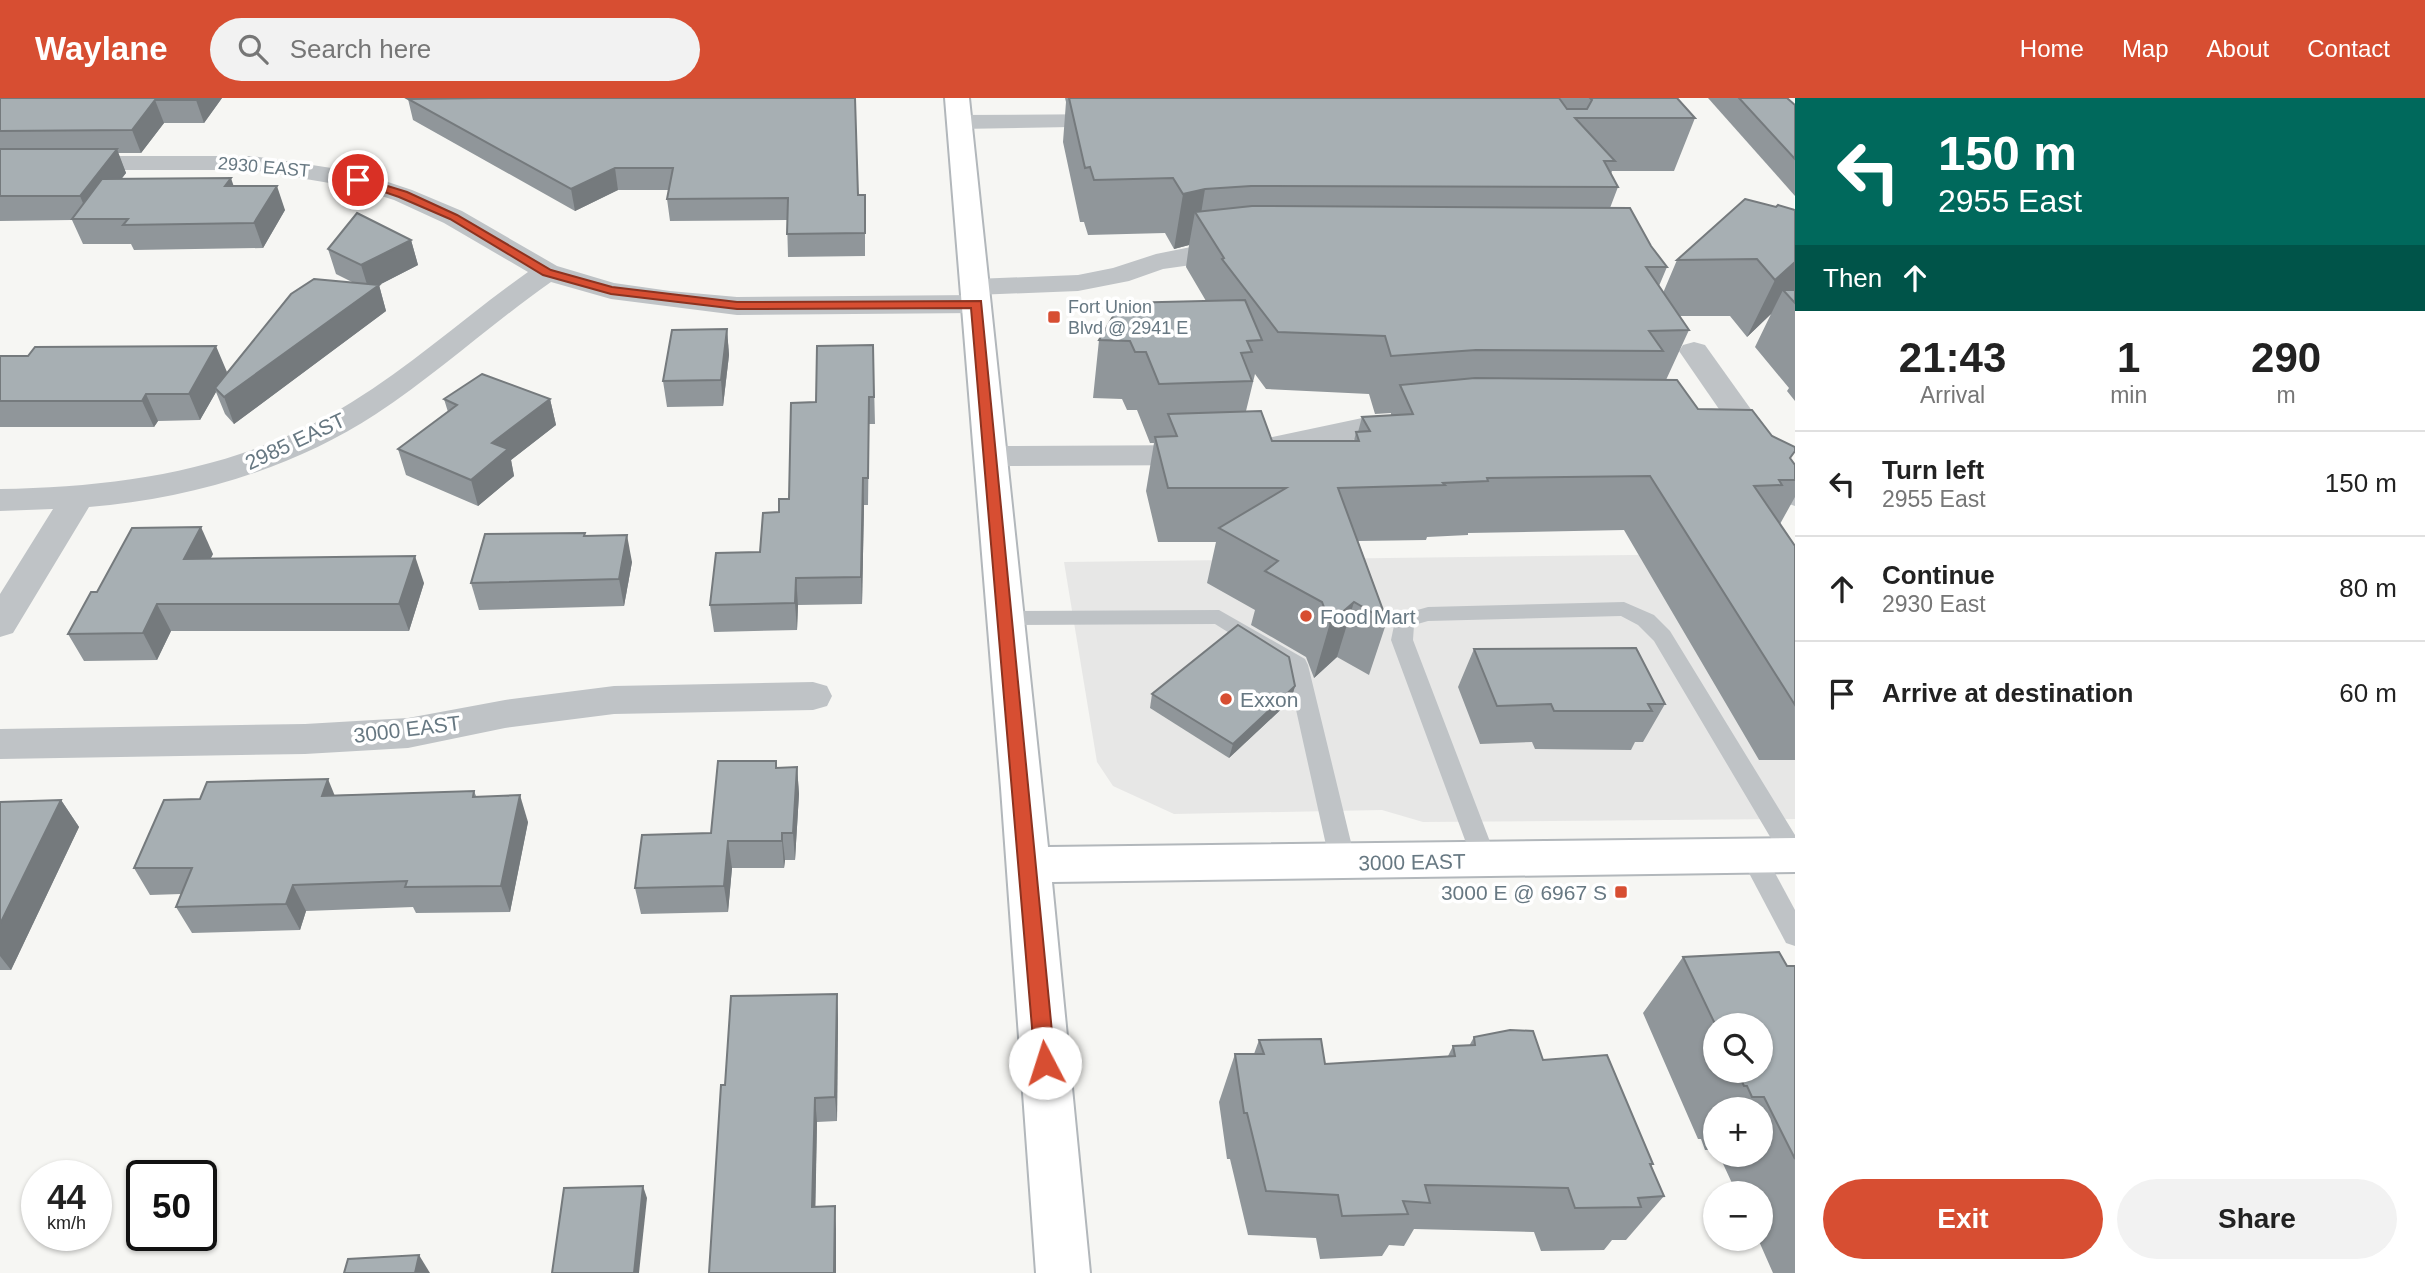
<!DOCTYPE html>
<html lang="en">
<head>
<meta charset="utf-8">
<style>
  :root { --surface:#fff; --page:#f2f2f2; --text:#222; --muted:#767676; --line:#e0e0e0; --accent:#d74e32 }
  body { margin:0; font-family:Helvetica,sans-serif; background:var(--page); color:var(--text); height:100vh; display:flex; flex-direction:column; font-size:26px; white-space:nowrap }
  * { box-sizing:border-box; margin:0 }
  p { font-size:23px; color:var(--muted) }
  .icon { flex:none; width:38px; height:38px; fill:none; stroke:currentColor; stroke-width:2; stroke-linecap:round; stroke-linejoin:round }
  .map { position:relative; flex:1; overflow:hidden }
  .sheet { display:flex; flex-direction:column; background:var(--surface); width:630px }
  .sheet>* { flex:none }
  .top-card { background:#00695c; color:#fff; overflow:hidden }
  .fabs { position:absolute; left:1703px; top:915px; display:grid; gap:14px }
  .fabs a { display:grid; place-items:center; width:70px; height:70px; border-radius:50%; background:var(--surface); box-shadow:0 2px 5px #0004; font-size:35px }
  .speed { position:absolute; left:21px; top:1062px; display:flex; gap:14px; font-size:35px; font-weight:700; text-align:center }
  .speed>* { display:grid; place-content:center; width:91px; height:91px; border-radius:50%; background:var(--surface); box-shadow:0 2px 5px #0004; line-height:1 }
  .speed small { font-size:18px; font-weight:400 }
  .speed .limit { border:4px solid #111; border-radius:10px; background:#fff; color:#111 }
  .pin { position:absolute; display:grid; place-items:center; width:60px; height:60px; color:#fff; margin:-30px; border:4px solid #fff; border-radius:50%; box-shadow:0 2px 7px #0007 }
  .me { position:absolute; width:77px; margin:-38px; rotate:355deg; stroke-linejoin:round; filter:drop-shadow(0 0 5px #0008) }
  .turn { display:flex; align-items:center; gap:24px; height:147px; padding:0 28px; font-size:32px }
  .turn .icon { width:91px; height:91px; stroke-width:2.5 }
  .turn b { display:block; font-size:49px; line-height:60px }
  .then { display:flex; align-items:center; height:66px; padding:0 28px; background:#0003; gap:14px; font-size:26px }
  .eta { display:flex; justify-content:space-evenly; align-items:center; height:119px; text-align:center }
  .eta b { font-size:42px; font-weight:700; line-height:49px }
  .cta { display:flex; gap:14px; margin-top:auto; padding:14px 28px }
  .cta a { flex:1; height:80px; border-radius:42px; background:var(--accent); color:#fff; font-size:28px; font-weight:700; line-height:80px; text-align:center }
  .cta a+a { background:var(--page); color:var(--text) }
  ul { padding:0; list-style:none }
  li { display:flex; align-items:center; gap:21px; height:105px; padding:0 28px; border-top:2px solid var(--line) }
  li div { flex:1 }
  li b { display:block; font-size:26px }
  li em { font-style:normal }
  header { display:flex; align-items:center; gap:42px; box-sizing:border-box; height:98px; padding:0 35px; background:var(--accent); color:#fff }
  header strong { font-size:33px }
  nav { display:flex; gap:38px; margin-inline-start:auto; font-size:24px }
  .search { width:490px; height:63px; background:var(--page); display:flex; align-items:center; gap:18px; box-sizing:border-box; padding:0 24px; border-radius:38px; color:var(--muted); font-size:26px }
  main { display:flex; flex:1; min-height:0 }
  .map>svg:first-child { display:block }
  .built { fill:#e7e7e6 }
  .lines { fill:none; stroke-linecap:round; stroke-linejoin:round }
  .secondary-casing { stroke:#b2b7bb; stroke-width:4 }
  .lane { fill:#bfc3c6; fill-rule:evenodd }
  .street { fill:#bfc3c6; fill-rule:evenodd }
  .secondary { fill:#fff; fill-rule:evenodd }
  .wall { fill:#90969a; fill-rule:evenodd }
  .shaded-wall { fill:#757a7d }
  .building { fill:#a7afb3; stroke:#757a7d; stroke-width:2 }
  .route { fill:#d74e32; stroke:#8c3320; stroke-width:2 }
  .poi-dot { fill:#d74e32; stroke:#fff; stroke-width:2.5 }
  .labels { text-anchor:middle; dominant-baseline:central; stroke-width:7; stroke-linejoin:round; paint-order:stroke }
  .far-street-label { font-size:18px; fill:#677882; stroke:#fff }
  .far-poi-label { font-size:18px; fill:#677882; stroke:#fff; text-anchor:start }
  .street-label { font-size:21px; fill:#677882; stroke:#fff }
  .poi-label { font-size:21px; fill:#677882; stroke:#fff; text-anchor:start }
</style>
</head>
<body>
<header>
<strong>Waylane</strong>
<div class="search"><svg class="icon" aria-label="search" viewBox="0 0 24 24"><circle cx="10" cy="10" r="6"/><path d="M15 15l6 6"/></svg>Search here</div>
<nav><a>Home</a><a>Map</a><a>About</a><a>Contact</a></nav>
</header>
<main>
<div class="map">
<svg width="1795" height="1175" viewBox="0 0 1795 1175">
  <rect width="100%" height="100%" fill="#f6f6f3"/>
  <polygon class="built" points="1795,455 1795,721 1423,724 1382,712 1174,716 1113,688 1097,664 1064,464"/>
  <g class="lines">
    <g class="secondary-casing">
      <polygon id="secondary" points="945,0 969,0 1048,749 1795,740 1795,774 1052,784 1090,1175 1036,1175 1001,690"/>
    </g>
    <g class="lane">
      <polygon points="1624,504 1654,517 1670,533 1795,737 1795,767 1785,764 1654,543 1638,527 1621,518 1428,523 1414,527 1413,542 1497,762 1493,769 1484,772 1475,769 1391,542 1396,518 1428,509"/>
      <polygon points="1219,512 1305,561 1308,567 1356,765 1352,772 1343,775 1334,772 1330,765 1287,571 1215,526 1006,527 998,525 995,520 998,515 1006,513"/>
      <polygon points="1753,748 1762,751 1795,812 1795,848 1786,845 1740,758 1744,751"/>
    </g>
    <g class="street">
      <polygon points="1118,16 1126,18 1130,23 1126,28 959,31 951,29 947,24 951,19 959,17"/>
      <path d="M 0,58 L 253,58 L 358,74 L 412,92 L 462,113 L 557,168 L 614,185 L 670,193 L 737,199 L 977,197 L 987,200 L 991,206 L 987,212 L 977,215 L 737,217 L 611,201 L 551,184 C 491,226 437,276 376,316 C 292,371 189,401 89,409 L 13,535 L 0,539 L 0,496 L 53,411 L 0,413 L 0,391 C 125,389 244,371 352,304 C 414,266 468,216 528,174 L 444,125 L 394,102 L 353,89 L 253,72 L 0,72 Z"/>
      <polygon points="1238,145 1248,147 1252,153 1248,159 1163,171 1129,183 1078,193 975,197 965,195 961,189 965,183 975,181 1078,177 1113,170 1156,156 1196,148"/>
      <polygon points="1694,244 1705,247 1795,373 1795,408 1783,404 1679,253 1683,247"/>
      <polygon points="1410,315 1421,318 1426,325 1421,332 1367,339 1248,364 1209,367 992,368 980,365 976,358 980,351 992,348 1209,347 1248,344 1367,319"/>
      <polygon points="813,584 827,588 832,598 827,608 813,612 614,616 505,630 408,650 305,656 0,661 0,631 305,626 408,620 505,602 614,588"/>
    </g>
    <use href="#secondary" class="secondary"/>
  </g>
  <g class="wall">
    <polygon points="0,0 222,0 204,25 164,25 141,55 118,55 126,75 121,81 234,88 285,112 263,150 134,152 131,146 83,146 72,122 0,123"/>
    <path d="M 1065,0 L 1677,0 L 1695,20 L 1674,73 L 1612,73 L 1611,76 L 1618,89 L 1610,110 L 1651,148 L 1667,169 L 1659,188 L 1663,195 L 1677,162 L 1776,109 L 1795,112 L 1795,303 L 1787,293 L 1789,290 L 1755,249 L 1771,216 L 1747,239 L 1730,218 L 1680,218 L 1689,232 L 1666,282 L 1698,311 L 1772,338 L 1795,367 L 1795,399 L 1780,426 L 1795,448 L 1795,662 L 1759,662 L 1624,432 L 1468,435 L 1468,437 L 1427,439 L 1426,442 L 1358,443 L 1387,523 L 1369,577 L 1337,559 L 1314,580 L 1306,559 L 1251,527 L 1255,512 L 1207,485 L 1216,444 L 1158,444 L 1146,393 L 1154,345 L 1150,345 L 1137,312 L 1127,312 L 1122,301 L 1093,300 L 1099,242 L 1206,203 L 1186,169 L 1189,147 L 1174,151 L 1165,135 L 1088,137 L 1084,124 L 1080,124 L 1063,44 L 1066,4 ZM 1255,276 L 1266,291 L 1369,296 L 1375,316 L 1391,315 L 1391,318 L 1362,319 L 1358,334 L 1356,334 L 1354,343 L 1272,343 L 1246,313 Z"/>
    <polygon points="1708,0 1787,0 1795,7 1795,98"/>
    <polygon points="408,1 858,97 865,97 865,158 788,159 787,122 670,123 667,101 669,92 618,92 575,113 413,22"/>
    <polygon points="411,142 418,167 379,187 386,213 234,326 225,316 216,294 200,322 158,323 154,329 0,329 0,258 227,274 225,277 352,184 336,176 328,151"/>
    <polygon points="727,231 729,257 723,308 667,309 663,283"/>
    <polygon points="873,247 875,326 869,326 868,407 864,407 862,506 798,507 797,532 714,534 710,507 760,454 779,414 789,401 816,304"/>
    <polygon points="444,301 550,301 556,327 511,362 514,378 478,408 406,377 398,351 448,314"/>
    <polygon points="585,438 632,464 624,508 479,512 471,485"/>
    <polygon points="213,456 210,461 424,485 409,533 171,533 157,562 84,563 68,536 97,494"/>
    <polygon points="1474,551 1665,606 1643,644 1635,644 1631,652 1535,651 1532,644 1480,646 1458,589"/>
    <polygon points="1295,588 1291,602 1229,660 1150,610 1152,596"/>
    <polygon points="797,669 799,696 795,762 785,762 784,770 732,770 728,814 641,816 635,790 711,735 776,670"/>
    <polygon points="474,693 476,698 528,724 510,814 416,815 413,809 306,813 300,832 192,835 176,809 181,796 150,797 134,770 335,697"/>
    <polygon points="61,702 79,729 11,872 0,872 0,704"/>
    <path d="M 1683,859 L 1787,868 L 1795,868 L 1795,1175 L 1773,1175 L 1758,1141 L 1760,1141 L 1760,1096 L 1737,1096 L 1719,1057 L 1760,1057 L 1760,1012 L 1715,1012 L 1715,1052 L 1705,1052 L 1701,1041 L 1698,1041 L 1643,915 ZM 1715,928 L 1760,928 L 1760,973 L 1715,973 Z"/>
    <polygon points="837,896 838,921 837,1023 817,1024 815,1109 836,1131 836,1175 709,1175 725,987"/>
    <polygon points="1474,939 1543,962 1653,1066 1651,1068 1664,1098 1626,1142 1612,1142 1604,1152 1541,1153 1534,1134 1414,1131 1404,1148 1389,1147 1382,1158 1320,1161 1316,1140 1248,1137 1230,1061 1227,1061 1219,1004 1235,956 1254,956 1259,942 1325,966 1448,958 1453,948 1469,948"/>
  </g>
  <g class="shaded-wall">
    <polygon points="197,0 222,0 204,25 196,2"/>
    <polygon points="155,2 164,25 141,55 132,32"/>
    <polygon points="117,51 126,75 90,122 80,98"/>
    <polygon points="615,70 618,92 575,113 571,91"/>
    <polygon points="231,80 239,104 225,88"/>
    <polygon points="277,88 285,112 263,150 254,125"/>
    <polygon points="1205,91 1200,122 1195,114 1189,147 1174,151 1183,96"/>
    <polygon points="411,142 418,167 379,187 386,213 234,326 224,299 369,193 361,167"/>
    <polygon points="1795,164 1795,193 1783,192 1771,216 1747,239 1775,182"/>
    <polygon points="727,231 729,257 723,308 721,282"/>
    <polygon points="216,248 227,274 217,292 215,290 216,294 200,322 189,296"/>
    <polygon points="146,296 158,323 154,329 142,303"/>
    <polygon points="550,301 556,327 511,362 514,378 478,408 471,382 492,345"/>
    <polygon points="863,380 864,407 862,506 861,479"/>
    <polygon points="201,429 213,456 197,488 184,461"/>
    <polygon points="627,437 632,464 624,508 619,481"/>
    <polygon points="415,458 424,485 409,533 399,506"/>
    <polygon points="796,480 798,507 797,532 795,505"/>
    <polygon points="1354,504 1337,559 1314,580 1330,525"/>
    <polygon points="157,506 171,533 157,562 143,535"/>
    <polygon points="1295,588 1291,602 1229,660 1233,646"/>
    <polygon points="797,669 799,696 795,762 793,735"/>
    <polygon points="328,681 339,708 322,698"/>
    <polygon points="520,697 528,724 510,814 501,788"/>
    <polygon points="61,702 79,729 11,872 0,858 0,826"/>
    <polygon points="782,735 785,762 784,770 782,743"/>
    <polygon points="728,743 732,770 728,814 724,788"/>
    <polygon points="293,787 306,813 300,832 286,806"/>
    <polygon points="837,896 838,921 837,1023 835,999"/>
    <polygon points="815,1000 817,1024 815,1131 812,1109"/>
    <polygon points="643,1088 647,1100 639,1175 634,1175"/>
    <polygon points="835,1108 836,1131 836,1175 834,1175"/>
    <polygon points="419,1157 430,1175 415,1175"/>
  </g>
  <g class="building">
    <polygon points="0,0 197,0 196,2 155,2 132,32 0,33"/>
    <polygon points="490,0 855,0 858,97 865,97 865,135 787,136 788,100 667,101 673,70 615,70 571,91 408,1"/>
    <polygon points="1069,0 1559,0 1567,11 1587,11 1592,2 1590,0 1677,0 1695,20 1575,20 1615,63 1604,63 1618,89 1251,88 1205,91 1183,96 1173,80 1094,82 1090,69 1085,70"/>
    <polygon points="1739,0 1787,0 1795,7 1795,61"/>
    <polygon points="0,51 117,51 80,98 0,98"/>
    <polygon points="231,80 225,88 277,88 254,125 123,127 128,121 72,121 102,81"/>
    <polygon points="1745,101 1776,109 1778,107 1795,112 1795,164 1775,182 1757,161 1677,162"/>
    <polygon points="1252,108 1630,110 1651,148 1667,169 1646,169 1689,232 1649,233 1663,253 1476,252 1391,258 1385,238 1278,234 1222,161 1224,160 1195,114"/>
    <polygon points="357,115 411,142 361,167 328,151"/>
    <polygon points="314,181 379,187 224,299 215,290 291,196"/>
    <polygon points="1783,192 1795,192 1795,205"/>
    <polygon points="1245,202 1262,242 1247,243 1252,254 1241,255 1252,283 1159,286 1146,254 1135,254 1130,243 1099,242 1121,205"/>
    <polygon points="727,231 721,282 663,283 672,232"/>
    <polygon points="873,247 874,299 869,299 868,380 863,380 861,479 796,480 795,505 710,507 716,455 760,454 763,415 779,414 779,401 789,401 791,305 816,304 817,248"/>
    <polygon points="216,248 189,296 146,296 142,303 0,303 0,258 28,258 35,249"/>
    <polygon points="482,276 550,301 492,345 508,351 471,382 398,351 457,307 444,301"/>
    <polygon points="1475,280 1677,282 1698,311 1752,312 1772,338 1795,349 1795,353 1790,360 1795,367 1795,382 1779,382 1782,387 1754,388 1795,448 1795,607 1650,378 1487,380 1488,383 1443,385 1445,387 1338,390 1387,523 1354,504 1330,525 1322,504 1265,473 1278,463 1219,430 1286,390 1168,390 1155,339 1177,338 1168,316 1261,313 1272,343 1359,343 1356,334 1370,333 1362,319 1413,316 1400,287"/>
    <polygon points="201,429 184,461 415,458 399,506 157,506 143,535 68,536 91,494 97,494 132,430"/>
    <polygon points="585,435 584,438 627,437 619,481 471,485 485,436"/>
    <polygon points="1238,527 1289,559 1295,588 1233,646 1152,596"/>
    <polygon points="1636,550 1665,606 1648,606 1652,613 1554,613 1551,606 1497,608 1474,551"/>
    <polygon points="718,663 776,663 776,670 797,669 793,735 782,735 782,743 728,743 724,788 635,790 642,737 711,735"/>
    <polygon points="328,681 322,698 474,693 473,699 520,697 501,788 405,789 407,783 293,787 286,806 176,809 192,770 134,770 164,702 200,701 207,684"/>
    <polygon points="61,702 0,826 0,704"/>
    <polygon points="1779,854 1787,868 1795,868 1795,1061 1764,999 1752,999 1747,988 1744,988 1737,973 1760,973 1760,928 1716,928 1683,859"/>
    <polygon points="837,896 835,999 815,1000 812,1109 835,1108 834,1175 709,1175 721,987 725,987 731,898"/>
    <polygon points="1510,932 1533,933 1543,962 1607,957 1653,1066 1650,1066 1664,1098 1638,1100 1641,1109 1575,1110 1568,1090 1425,1087 1430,1105 1403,1103 1408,1116 1342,1118 1338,1097 1266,1093 1247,1015 1244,1015 1235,956 1264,956 1259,942 1321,941 1325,966 1455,958 1453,948 1475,947 1474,939"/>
    <polygon points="643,1088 634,1175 552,1175 564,1090"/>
    <polygon points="419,1157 415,1175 344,1175 348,1161"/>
  </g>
  <polygon class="route" points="358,79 407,94 457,117 551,172 612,189 737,204 981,203 1055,965 1052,972 1045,974 1038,972 1035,965 971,210 737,211 611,196 543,177 450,121 399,99 355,84 353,82"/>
  <g class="poi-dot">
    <rect x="1047" y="212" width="14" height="14" rx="3.5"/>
    <circle cx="1306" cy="518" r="7"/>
    <circle cx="1226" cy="601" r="7"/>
    <rect x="1614" y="787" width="14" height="14" rx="3.5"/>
  </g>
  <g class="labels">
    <g class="far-street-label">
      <text transform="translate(264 69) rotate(5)">2930 EAST</text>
    </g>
    <g class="far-poi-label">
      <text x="1068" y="209">Fort Union<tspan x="1068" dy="21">Blvd @ 2941 E</tspan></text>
    </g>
    <g class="street-label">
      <text transform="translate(295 343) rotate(-25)">2985 EAST</text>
      <text transform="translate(407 631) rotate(-7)">3000 EAST</text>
      <text transform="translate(1412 764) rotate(-1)">3000 EAST</text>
    </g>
    <g class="poi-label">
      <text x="1320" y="518">Food Mart</text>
      <text x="1240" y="601">Exxon</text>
      <text x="1607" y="794" text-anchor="end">3000 E @ 6967 S</text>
    </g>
  </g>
</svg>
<div class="fabs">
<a><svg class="icon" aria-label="search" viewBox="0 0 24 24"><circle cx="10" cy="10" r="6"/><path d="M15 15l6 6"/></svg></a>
<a>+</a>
<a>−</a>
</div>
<div class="speed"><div>44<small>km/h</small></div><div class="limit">50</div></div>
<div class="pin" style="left:358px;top:82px;background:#d93025"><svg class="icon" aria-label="arrive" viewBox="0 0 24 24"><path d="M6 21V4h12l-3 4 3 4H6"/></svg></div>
<svg class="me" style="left:1045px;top:965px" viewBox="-20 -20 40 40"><circle r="19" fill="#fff"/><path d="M0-13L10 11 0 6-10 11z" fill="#d74e32"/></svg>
</div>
<section class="sheet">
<div class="top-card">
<div class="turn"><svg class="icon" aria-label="left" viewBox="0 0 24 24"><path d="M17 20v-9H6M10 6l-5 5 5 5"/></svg><div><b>150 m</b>2955 East</div></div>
<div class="then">Then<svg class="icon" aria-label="ahead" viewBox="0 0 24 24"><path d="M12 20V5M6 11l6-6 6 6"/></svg></div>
</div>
<div class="eta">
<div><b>21:43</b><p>Arrival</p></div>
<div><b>1</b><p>min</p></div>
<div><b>290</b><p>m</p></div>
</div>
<ul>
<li><svg class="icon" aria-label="left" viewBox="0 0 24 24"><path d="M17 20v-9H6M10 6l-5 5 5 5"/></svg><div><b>Turn left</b><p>2955 East</p></div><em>150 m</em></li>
<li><svg class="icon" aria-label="ahead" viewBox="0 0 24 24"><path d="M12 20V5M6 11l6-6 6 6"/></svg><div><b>Continue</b><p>2930 East</p></div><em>80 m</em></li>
<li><svg class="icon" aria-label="arrive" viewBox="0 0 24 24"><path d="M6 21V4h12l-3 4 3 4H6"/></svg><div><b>Arrive at destination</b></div><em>60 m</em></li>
</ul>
<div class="cta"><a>Exit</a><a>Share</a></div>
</section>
</main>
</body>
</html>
